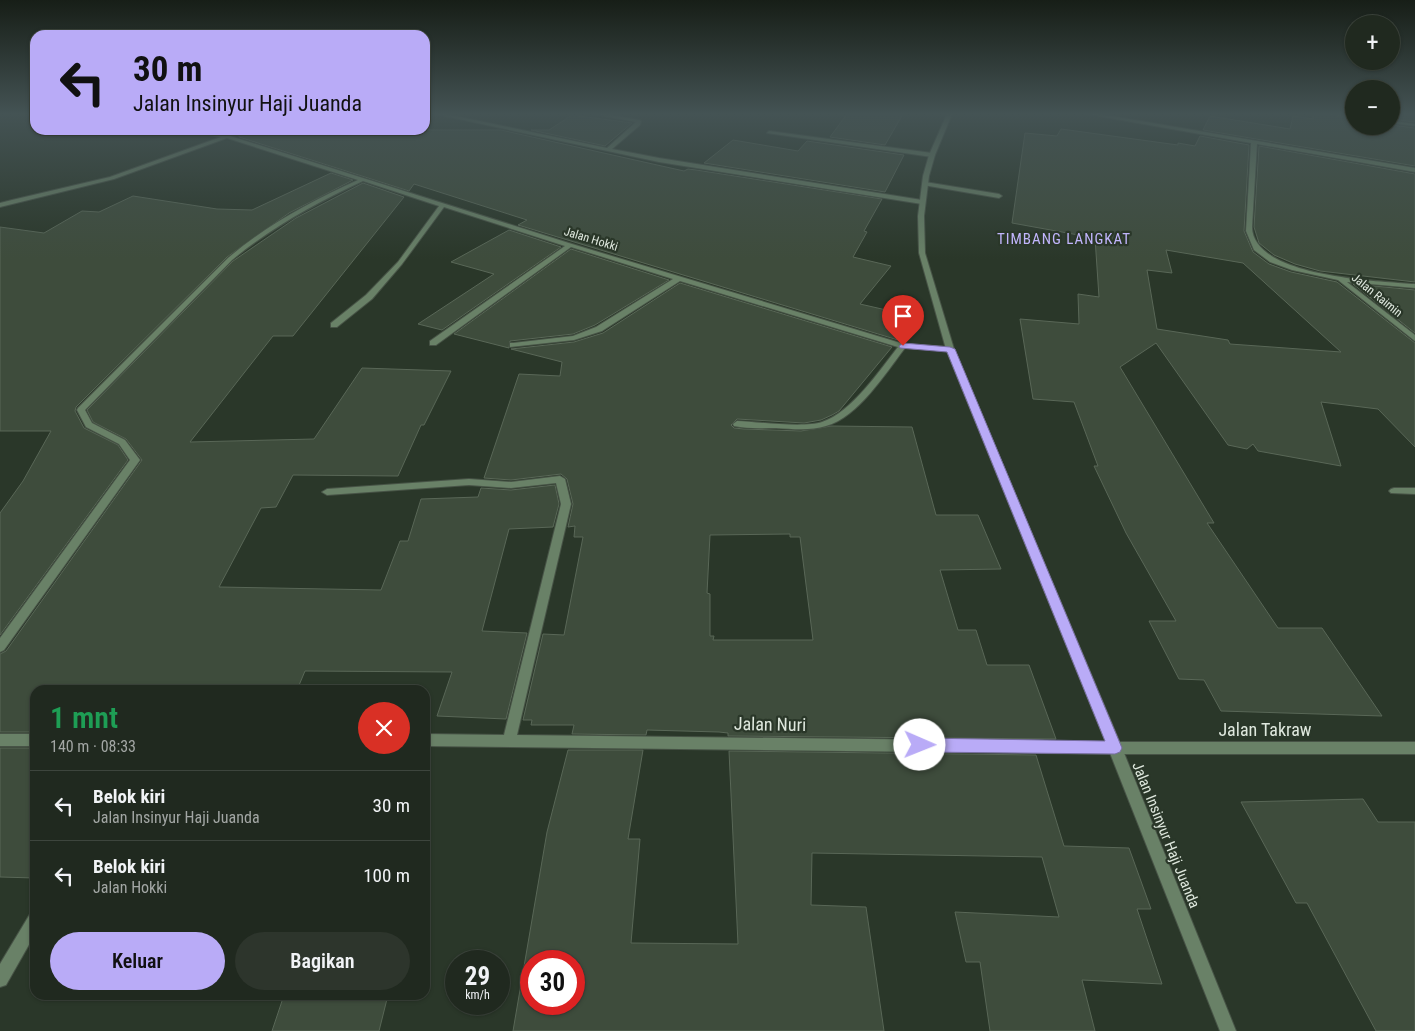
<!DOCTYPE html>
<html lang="id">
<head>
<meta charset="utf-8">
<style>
  :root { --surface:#20291f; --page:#2d352c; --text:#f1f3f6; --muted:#a2a6a4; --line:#3d453d; --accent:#b9abf7 }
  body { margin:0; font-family:"Roboto Condensed",sans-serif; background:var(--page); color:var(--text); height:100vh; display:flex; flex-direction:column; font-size:19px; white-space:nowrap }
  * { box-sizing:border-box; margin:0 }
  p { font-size:16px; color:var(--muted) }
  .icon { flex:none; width:28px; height:28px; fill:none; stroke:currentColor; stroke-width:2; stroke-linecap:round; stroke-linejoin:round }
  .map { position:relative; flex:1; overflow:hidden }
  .sheet { position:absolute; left:30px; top:685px; width:400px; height:315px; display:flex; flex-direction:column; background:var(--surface); border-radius:15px; box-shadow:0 1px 4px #0004,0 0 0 1px var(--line) }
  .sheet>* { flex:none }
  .hud { position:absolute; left:30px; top:30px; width:400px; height:105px; border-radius:15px; box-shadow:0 1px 4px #0004,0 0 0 1px var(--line); background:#b9abf7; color:#111; overflow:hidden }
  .fabs { position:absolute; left:1345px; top:15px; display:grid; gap:10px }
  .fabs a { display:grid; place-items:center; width:55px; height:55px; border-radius:50%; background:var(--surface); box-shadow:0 1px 4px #0004,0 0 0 1px var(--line); font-size:25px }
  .speed { position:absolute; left:445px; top:950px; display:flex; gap:10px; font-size:25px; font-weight:700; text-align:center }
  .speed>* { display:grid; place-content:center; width:65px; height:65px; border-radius:50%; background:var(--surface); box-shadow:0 1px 4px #0004,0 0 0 1px var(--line); line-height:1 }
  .speed small { font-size:12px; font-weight:400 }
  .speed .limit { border:8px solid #d22; background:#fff; color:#111 }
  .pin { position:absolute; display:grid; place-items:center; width:42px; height:42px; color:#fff; margin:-51px -21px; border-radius:50% 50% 50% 0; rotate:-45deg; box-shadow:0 0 5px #0007 }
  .pin .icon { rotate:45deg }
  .me { position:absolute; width:55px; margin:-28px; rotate:91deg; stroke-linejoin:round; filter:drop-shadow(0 0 4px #0008) }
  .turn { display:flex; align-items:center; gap:18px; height:105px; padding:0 20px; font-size:22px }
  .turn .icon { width:65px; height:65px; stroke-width:2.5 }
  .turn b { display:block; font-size:35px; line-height:42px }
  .round { display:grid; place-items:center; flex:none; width:52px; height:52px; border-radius:26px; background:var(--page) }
  .summary { display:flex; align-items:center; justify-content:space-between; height:85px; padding:0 20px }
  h1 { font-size:30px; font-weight:600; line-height:38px; color:#1e9e55 }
  .cta { display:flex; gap:10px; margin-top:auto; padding:10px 20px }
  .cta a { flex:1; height:58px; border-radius:30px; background:var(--accent); color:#111; font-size:20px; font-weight:600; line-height:58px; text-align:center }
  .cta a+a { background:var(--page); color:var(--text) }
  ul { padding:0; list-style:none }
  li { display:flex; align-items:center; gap:15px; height:70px; padding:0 20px; border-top:1px solid var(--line) }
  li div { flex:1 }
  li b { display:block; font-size:19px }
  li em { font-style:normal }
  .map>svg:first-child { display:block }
  .building { fill:#3e4c3c; stroke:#596757; fill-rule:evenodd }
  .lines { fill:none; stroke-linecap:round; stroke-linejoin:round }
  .service-casing { stroke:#475346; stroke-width:2 }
  .minor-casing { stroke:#475346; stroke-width:2 }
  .tertiary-casing { stroke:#475346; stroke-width:2 }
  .service { fill:#698167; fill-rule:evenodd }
  .minor { fill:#698167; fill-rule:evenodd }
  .tertiary { fill:#698167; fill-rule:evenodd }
  .route { fill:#b9abf7; stroke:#786fa1 }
  .labels { text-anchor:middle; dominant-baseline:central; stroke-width:4.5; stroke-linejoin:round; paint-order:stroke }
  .far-street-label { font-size:12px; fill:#dfe8de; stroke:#2a3729 }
  .far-quarter-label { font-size:15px; letter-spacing:1px; fill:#c1b5fc; stroke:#2a3729 }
  .street-label { font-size:15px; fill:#dfe8de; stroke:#2a3729 }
  .near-street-label { font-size:18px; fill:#dfe8de; stroke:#2a3729 }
</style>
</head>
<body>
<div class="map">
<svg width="1415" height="1031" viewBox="0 0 1415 1031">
  <rect width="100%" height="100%" fill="#2a3729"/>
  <g class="building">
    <polygon points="847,114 903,114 885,145 830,137"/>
    <polygon points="1313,114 1328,114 1354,120 1354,126 1391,125 1415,128 1415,166 1203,130 1210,116 1290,129 1293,116 1313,119"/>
    <polygon points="1391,114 1415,114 1415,122 1391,119"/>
    <polygon points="572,115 632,123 605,146 531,130 549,130"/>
    <path d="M 1061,129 L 1178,145 L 1178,143 L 1195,146 L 1200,136 L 1249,145 L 1244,231 L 1253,252 L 1269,264 L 1291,272 L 1337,282 L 1415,343 L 1415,447 L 1378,409 L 1321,402 L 1341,466 L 1258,451 L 1253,444 L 1247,449 L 1228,445 L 1156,343 L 1120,367 L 1214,523 L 1207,523 L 1278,628 L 1322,628 L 1382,716 L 1221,711 L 1204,680 L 1179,679 L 1149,621 L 1176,621 L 1126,533 L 1094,466 L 1098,466 L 1074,402 L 1033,399 L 1020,319 L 1079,324 L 1078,294 L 1099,297 L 1095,238 L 1012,223 L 1025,133 L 1057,136 ZM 1166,250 L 1243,263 L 1341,352 L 1230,344 L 1228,340 L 1157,329 L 1147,270 L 1172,273 Z"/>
    <polygon points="240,130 501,130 684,171 688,169 696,170 882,199 864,231 867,232 853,257 891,266 860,304 917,317 898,340 518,225 527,220 414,184 409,191 239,137"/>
    <polygon points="733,140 798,151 807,141 904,155 885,192 704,163"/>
    <polygon points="1259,146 1415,174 1415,282 1320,271 1295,264 1274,255 1259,243 1254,227"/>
    <polygon points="331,173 353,180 289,213 227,257 76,407 75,411 84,428 118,445 128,460 0,635 0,513 23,481 51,431 0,431 0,227 44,233 82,211 99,212 133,196 217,209 252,210"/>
    <polygon points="363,183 404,197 293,336 273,336 190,442 314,439 362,368 451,371 424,425 421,425 398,476 293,475 276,507 261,508 219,587 381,590 400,541 408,541 421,499 478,497 481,488 511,490 555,485 559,504 553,527 509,529 482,631 527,633 506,719 437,716 452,672 305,671 297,690 216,688 215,690 35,690 35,732 0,732 0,654 6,651 142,460 126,439 93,422 87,410 233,261 296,218"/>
    <polygon points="509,230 561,247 442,330 418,324 494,274 451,262"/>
    <polygon points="571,249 669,280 595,325 573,334 510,341 509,348 454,334"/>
    <path d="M 680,283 L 892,347 L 839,411 L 832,415 L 821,420 L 804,423 L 737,419 L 731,425 L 734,428 L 744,429 L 801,431 L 831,426 L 912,427 L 936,515 L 978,515 L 1001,569 L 940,570 L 958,630 L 976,630 L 987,665 L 1029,665 L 1056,739 L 728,736 L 728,733 L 719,732 L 647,730 L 646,735 L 572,734 L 574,725 L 531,725 L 532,720 L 523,720 L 543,634 L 564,635 L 583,537 L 574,537 L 575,526 L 568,527 L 573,504 L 567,479 L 561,474 L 511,480 L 484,478 L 519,374 L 560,376 L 562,362 L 511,349 L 574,342 L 603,333 ZM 790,534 L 790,537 L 800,537 L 813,640 L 713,640 L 714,636 L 710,636 L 710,594 L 707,593 L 710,535 Z"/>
    <polygon points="1353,284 1415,290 1415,333"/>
    <polygon points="0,748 35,748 35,878 0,877"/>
    <path d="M 568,750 L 643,750 L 628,839 L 640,839 L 631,943 L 738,944 L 729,751 L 1036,755 L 1064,846 L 1129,848 L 1151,909 L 1137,909 L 1162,984 L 1082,980 L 1095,1031 L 990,1031 L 980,962 L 966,962 L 955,912 L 1059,917 L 1042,857 L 812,853 L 811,905 L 866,907 L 884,1031 L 513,1031 L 547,832 ZM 531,961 L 574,961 L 574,1004 L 531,1004 Z"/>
    <polygon points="1363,799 1378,822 1415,822 1415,1031 1376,1031 1307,903 1296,903 1241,802"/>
    <polygon points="284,995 388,995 379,1031 272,1031"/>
  </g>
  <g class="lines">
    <g class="service-casing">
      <g id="service">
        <polygon points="1330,114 1354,116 1354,118 1332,115"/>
        <polygon points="1391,121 1415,124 1415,126 1391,123"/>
        <polygon points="925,182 999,194 1002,196 999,198 923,185 923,183"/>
      </g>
    </g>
    <g class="minor-casing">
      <g id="minor">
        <polygon points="435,114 446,114 607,148 636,122 593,114 607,114 639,120 641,121 640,125 612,149 659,158 922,200 925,202 922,204 659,162"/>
        <path d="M 1087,114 L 1100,114 L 1415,168 L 1415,172 L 1257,144 L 1252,227 C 1253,277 1378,281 1415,284 L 1415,288 L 1347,282 L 1415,335 L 1415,341 L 1338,280 L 1292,270 L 1270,262 L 1254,250 L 1246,231 L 1251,143 Z"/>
        <path d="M 181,130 L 193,130 L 230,136 L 572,244 L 904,344 L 950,347 L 954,349 L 950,351 L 905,348 C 885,374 858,417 826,426 C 811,431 792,429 776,428 C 763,428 747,429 734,426 L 733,424 L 737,421 C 758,422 804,428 822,422 C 852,412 879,371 898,347 L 680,281 L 602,331 L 574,340 L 510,347 L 510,343 L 513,343 L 573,336 L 596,327 L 673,279 L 571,247 L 436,345 L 430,345 L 430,341 L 565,246 L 444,207 L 402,264 L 372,299 L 337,327 L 331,327 L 331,323 L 366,295 L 398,262 L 439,206 L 363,181 C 316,203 272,227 232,260 L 85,410 L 92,423 L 125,440 L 140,460 L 4,650 L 0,652 L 0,638 L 130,460 L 119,444 L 86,427 L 77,410 L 78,408 L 228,258 C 267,225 311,201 358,180 L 227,138 L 114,179 L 0,207 L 0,203 L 12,200 L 110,177 L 221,137 Z"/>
        <polygon points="769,131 932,153 935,155 932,157 767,133"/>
        <polygon points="560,476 565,479 571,504 517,735 1115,742 1415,742 1415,754 1115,754 425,746 425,734 504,735 561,504 556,483 511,488 469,485 327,495 322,492 327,489 469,479 511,482"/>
        <polygon points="1394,488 1415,488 1415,494 1391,493 1389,491 1391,489"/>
        <rect x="0" y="734" width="35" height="12"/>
        <polygon points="35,911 35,934 6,985 0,987 0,964 30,914"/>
      </g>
    </g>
    <g class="tertiary-casing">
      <polygon id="tertiary" points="947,114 952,114 935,155 929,176 924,216 925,253 954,349 1122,748 1236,1031 1220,1031 1108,748 946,349 919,253 918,216 923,176 929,155"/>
    </g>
    <use href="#service" class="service"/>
    <use href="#minor" class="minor"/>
    <use href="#tertiary" class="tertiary"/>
  </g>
  <linearGradient id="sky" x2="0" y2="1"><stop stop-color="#171e17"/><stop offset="0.44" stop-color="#445354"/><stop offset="1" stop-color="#445354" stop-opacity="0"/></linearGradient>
  <rect width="1415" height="259" fill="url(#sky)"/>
  <polygon class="route" points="903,343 950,347 955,349 1122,748 1120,752 1115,754 920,752 915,750 912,745 915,740 920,738 1105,741 947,352 900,348 899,346"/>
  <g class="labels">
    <g class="far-street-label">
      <text transform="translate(591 239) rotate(17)">Jalan Hokki</text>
      <text transform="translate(1377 295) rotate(39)">Jalan Raimin</text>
    </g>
    <g class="far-quarter-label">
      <text x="1064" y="239">TIMBANG LANGKAT</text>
    </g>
    <g class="street-label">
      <text transform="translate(1166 835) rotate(68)">Jalan Insinyur Haji Juanda</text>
    </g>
    <g class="near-street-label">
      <text transform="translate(770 724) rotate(1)">Jalan Nuri</text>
      <text x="1265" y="729">Jalan Takraw</text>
    </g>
  </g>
</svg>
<div class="fabs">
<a>+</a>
<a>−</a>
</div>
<div class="speed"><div>29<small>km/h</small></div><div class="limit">30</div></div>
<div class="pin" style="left:903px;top:346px;background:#d93025"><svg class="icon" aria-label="arrive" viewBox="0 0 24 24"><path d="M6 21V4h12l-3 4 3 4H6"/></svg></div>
<svg class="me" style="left:920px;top:745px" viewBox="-20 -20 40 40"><circle r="19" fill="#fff"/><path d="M0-13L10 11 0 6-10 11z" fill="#b9abf7"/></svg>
<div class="hud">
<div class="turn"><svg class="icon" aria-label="left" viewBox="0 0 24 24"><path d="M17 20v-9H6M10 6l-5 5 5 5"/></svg><div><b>30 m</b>Jalan Insinyur Haji Juanda</div></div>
</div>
<section class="sheet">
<div class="summary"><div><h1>1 mnt</h1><p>140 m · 08:33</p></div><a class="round" style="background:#d93025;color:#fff"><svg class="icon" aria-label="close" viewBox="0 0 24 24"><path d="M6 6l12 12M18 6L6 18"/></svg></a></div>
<ul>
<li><svg class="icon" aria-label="left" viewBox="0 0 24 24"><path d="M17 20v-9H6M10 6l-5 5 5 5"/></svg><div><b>Belok kiri</b><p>Jalan Insinyur Haji Juanda</p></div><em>30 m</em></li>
<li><svg class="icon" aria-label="left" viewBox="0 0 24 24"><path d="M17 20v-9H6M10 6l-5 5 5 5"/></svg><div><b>Belok kiri</b><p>Jalan Hokki</p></div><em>100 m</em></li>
</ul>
<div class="cta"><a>Keluar</a><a>Bagikan</a></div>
</section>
</div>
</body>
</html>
